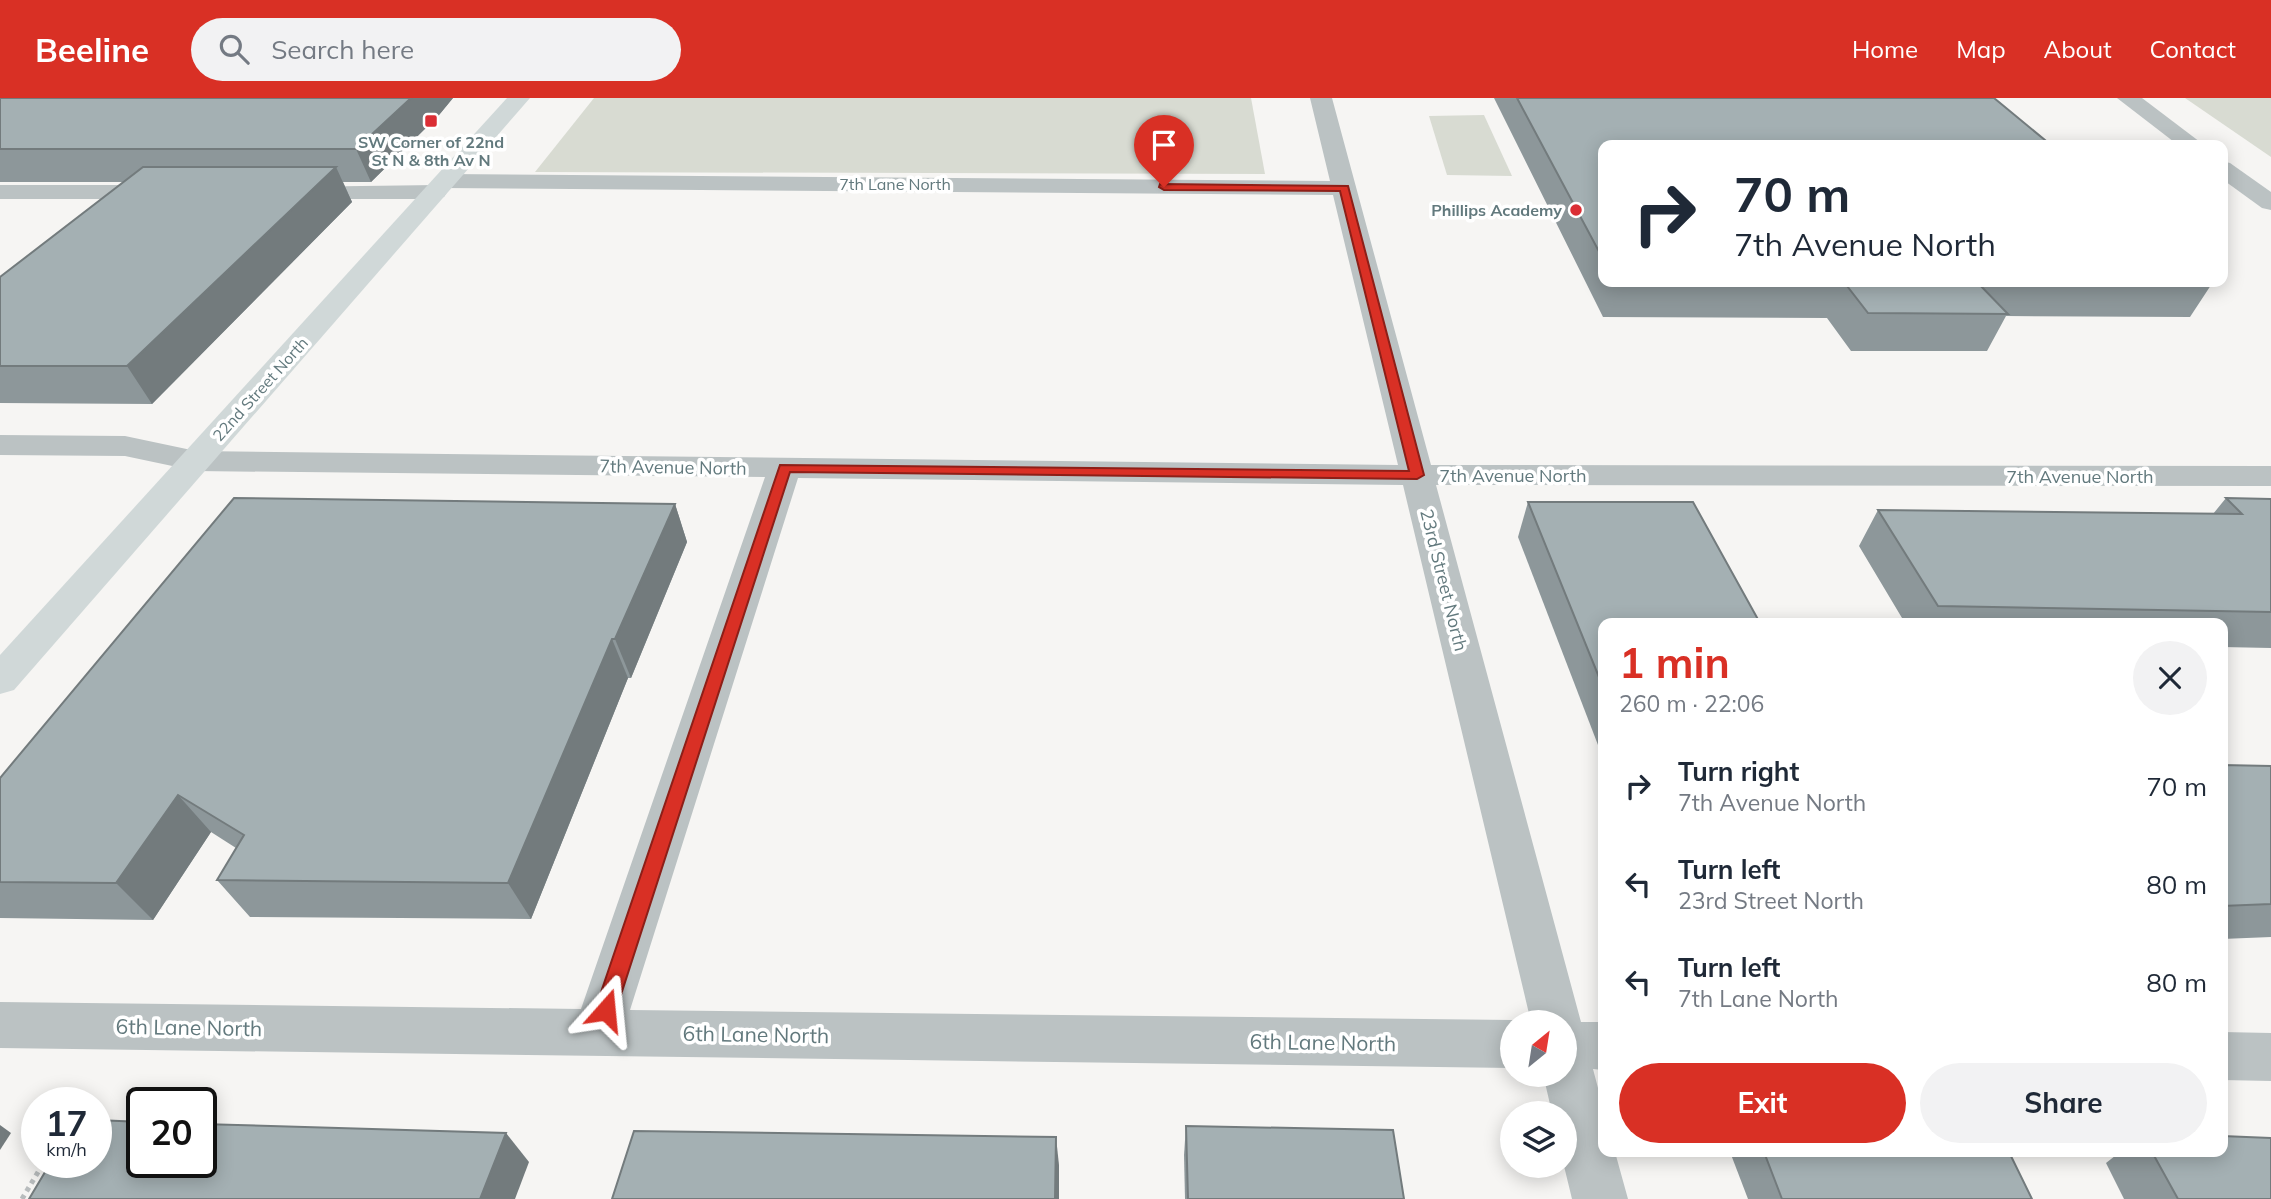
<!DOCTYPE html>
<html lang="en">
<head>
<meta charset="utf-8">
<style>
  :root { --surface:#fff; --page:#f2f2f3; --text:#1f2937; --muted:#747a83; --accent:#d93025 }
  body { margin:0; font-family:Mulish,sans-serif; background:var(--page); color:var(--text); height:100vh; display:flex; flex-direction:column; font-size:26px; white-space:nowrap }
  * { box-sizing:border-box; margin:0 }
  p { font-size:23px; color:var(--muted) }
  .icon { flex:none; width:38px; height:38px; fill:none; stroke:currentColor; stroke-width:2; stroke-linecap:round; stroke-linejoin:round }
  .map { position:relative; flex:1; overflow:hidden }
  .panel { position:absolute; left:1598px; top:520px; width:630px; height:539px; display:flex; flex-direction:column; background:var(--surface); border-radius:14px; box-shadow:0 4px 18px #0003 }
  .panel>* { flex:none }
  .top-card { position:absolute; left:1598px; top:42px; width:630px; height:147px; border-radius:14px; box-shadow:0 4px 18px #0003; background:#fff; color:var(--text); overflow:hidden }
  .needle { width:46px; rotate:30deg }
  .buttons { position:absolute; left:1500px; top:912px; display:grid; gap:14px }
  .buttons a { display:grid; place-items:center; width:77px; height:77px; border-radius:50%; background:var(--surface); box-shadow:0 4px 18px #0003; font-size:35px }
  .speed { position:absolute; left:21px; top:989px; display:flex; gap:14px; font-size:35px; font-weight:700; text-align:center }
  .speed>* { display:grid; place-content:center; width:91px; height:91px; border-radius:50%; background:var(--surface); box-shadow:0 4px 18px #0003; line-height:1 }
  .speed small { font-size:18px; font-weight:400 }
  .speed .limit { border:4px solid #111; border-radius:10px; background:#fff; color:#111 }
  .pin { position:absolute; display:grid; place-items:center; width:60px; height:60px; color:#fff; margin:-72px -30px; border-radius:50% 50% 50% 0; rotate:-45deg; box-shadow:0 0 7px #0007 }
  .pin .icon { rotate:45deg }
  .me { position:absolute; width:77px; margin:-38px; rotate:18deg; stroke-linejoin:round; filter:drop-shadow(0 0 5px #0008) }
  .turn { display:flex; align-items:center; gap:24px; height:147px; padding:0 21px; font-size:32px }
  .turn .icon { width:91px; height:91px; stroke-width:2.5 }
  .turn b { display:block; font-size:49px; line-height:60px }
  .round { display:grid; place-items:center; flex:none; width:74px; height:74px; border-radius:37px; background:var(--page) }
  .headline { display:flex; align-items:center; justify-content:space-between; height:119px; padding:0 21px }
  h1 { font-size:42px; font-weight:700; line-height:52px; color:var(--accent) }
  .primary-button { display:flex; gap:14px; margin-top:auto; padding:14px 21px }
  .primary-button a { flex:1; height:80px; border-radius:42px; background:var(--accent); color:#fff; font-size:28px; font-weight:700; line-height:80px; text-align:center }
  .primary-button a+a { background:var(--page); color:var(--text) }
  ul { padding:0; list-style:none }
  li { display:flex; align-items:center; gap:21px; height:98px; padding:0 21px }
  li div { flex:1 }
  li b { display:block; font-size:26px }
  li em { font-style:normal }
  header { display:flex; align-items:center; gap:42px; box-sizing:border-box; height:98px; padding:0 35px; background:var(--accent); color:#fff }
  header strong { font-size:33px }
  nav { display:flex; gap:38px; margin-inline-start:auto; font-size:24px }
  .search { width:490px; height:63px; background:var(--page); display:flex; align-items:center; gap:18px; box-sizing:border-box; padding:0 24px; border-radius:38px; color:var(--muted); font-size:26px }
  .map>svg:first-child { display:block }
  .green { fill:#d8dbd2 }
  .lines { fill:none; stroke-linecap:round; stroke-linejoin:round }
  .path { stroke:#b8bcbd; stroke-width:5; stroke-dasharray:4.5 4.5; stroke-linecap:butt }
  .minor { fill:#bbc2c3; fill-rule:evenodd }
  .major { fill:#d0d8d8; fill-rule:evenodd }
  .wall { fill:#8d979a }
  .shaded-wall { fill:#737b7d }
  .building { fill:#a4b0b3; stroke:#737b7d; stroke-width:2 }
  .route { fill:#d93025; stroke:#8d1f18; stroke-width:2 }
  .poi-dot { fill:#db2e35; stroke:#fff; stroke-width:2.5 }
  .labels { text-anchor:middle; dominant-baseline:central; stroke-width:7; stroke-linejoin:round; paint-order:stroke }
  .far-poi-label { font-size:16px; font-weight:bold; fill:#62797d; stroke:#fff }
  .far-street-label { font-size:16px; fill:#62797d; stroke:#fff }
  .street-label { font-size:18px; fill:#62797d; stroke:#fff }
  .near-street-label { font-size:21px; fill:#62797d; stroke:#fff }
</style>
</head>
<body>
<header>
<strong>Beeline</strong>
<div class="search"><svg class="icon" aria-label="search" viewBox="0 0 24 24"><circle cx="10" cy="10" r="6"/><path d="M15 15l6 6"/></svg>Search here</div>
<nav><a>Home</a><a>Map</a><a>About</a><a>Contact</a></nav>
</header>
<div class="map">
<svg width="2271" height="1101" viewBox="0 0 2271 1101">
  <rect width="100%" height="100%" fill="#f6f5f3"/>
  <g class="green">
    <polygon points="594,0 1251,0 1265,76 535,74"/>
    <polygon points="2185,0 2271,0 2271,59"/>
    <polygon points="1484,17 1512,78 1447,77 1429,18"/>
  </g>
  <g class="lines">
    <polyline class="path" points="22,1101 44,1064"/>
    <g class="minor">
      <polygon points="1310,0 1332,0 1431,367 2271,368 2271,388 1436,387 1581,924 1603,924 1603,972 1593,971 1603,1009 1603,1054 1615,1054 1628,1101 1572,1101 1564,1068 1564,1015 1552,1015 1543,976 1564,976 1564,924 1531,924 1403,387 798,380 630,912 1512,922 1516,924 1512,924 1512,970 0,950 0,904 581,911 765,379 196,373 125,358 0,357 0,337 125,338 196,353 1398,367 1333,97 444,90 447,94 444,99 435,101 296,101 287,99 284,94 287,89 437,87 434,83 437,78 446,76 1330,83"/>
      <polygon points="2117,0 2142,0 2204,47 2178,47"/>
      <polygon points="2222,63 2230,65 2271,94 2271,112 2262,110 2222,81"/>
      <polygon points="0,87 162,87 171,89 174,94 171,99 162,101 0,101"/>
      <polygon points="2222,934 2271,935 2271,983 2222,982"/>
    </g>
    <polygon class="major" points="507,0 530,0 14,592 0,596 0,557"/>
  </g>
  <g class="wall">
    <polygon points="0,0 453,0 439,17 371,84 343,84 352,104 152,306 0,305 0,179 124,84 0,84"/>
    <polygon points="1494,0 1994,0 1603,47 1603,184 2213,184 2190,219 2006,218 1987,253 1851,253 1827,220 1603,219"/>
    <polygon points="2226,400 2271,401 2271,550 2222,549 2222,525 1905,525 1859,448 1878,412 2213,416"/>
    <polygon points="1528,404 1603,525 1603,660 1518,439"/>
    <polygon points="675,406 687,444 631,580 628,580 531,821 250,819 217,782 236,750 211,734 153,822 0,820 0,680"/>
    <polygon points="2222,667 2271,668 2271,839 2222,841"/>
    <polygon points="1186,1028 1404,1101 1185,1101 1184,1057"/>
    <polygon points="1730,1054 2009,1054 2032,1101 1748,1101"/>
    <polygon points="2120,1054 2222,1054 2271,1101 2124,1101 2106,1065"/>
  </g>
  <g class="shaded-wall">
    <polygon points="411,0 453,0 439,17 371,84 356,51"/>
    <polygon points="336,69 352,104 152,306 127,268"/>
    <polygon points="675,406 687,444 631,580 615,541"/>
    <polygon points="612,541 628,580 531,821 508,785"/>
    <polygon points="178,697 211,734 153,822 116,785"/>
    <polygon points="0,1027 11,1035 0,1052"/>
    <polygon points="506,1035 529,1064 515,1101 480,1101"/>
    <polygon points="1056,1039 1059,1067 1059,1101 1055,1101"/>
  </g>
  <g class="building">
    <polygon points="0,0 411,0 356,51 0,51"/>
    <polygon points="1517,0 1994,0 2051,47 1603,47 1603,161"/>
    <polygon points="143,69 336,69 127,268 0,268 0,179"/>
    <polygon points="1844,184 1977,184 2008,216 1868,215"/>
    <polygon points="234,400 675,406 615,541 612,541 508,785 217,782 244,737 178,697 116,785 0,784 0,680"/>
    <polygon points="2226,400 2271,401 2271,514 1938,508 1878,412 2242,416"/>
    <polygon points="1528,404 1693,404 1760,525 1603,525 1603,589"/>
    <polygon points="2222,667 2271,668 2271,806 2222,808"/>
    <polygon points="96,1022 142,1024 142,1064 201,1064 201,1026 506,1035 480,1101 29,1101 51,1064 96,1064"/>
    <polygon points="1186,1028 1393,1032 1404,1101 1188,1101"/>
    <polygon points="634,1033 1056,1039 1055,1101 612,1101"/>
    <polygon points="2222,1038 2271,1040 2271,1101 2178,1101 2152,1054 2222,1054"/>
    <polygon points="1764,1054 2009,1054 2032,1101 1782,1101"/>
  </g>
  <polygon class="route" points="1160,86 1348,88 1424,377 1417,381 790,374 616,912 613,918 606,921 598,918 595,912 780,367 1409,373 1340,93 1164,92 1159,89"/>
  <g class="poi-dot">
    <rect x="424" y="16" width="14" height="14" rx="3.5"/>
    <circle cx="1576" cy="112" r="7"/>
  </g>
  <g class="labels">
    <g class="far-poi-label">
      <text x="431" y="44">SW Corner of 22nd<tspan x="431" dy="18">St N &amp; 8th Av N</tspan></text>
      <text x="1562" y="112" text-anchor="end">Phillips Academy</text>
    </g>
    <g class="far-street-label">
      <text x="895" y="86">7th Lane North</text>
      <text transform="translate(260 291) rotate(-48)">22nd Street North</text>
    </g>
    <g class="street-label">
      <text transform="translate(673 369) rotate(1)">7th Avenue North</text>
      <text x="1513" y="377">7th Avenue North</text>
      <text x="2080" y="378">7th Avenue North</text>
      <text transform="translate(1444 482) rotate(76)">23rd Street North</text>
    </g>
    <g class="near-street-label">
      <text transform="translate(189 929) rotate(1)">6th Lane North</text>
      <text transform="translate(756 936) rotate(1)">6th Lane North</text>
      <text transform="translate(1323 944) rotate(1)">6th Lane North</text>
    </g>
  </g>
</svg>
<div class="buttons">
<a><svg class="needle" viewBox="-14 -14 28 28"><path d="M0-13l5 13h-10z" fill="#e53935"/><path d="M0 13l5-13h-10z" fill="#747a83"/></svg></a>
<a><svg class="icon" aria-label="layers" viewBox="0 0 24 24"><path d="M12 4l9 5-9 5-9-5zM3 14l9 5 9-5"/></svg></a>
</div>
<div class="speed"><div>17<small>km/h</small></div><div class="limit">20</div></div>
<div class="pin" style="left:1164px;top:89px;background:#d93025"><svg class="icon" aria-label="arrive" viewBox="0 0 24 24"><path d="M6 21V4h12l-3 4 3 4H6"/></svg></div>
<svg class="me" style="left:606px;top:912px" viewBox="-20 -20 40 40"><path d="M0-17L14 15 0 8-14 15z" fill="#d93025" stroke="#fff" stroke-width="4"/></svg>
<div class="top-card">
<div class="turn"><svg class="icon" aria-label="right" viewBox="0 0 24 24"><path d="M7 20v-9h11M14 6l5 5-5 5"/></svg><div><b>70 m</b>7th Avenue North</div></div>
</div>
<section class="panel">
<div class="headline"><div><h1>1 min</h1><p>260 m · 22:06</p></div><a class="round"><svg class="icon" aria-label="close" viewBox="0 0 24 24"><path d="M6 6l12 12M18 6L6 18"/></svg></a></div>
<ul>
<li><svg class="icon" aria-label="right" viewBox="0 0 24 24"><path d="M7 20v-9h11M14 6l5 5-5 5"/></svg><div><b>Turn right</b><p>7th Avenue North</p></div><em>70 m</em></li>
<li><svg class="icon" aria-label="left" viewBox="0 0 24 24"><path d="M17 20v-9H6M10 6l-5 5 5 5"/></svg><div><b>Turn left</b><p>23rd Street North</p></div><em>80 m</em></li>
<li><svg class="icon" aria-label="left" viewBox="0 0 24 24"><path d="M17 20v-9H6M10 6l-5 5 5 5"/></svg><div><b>Turn left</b><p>7th Lane North</p></div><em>80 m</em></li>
</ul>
<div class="primary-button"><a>Exit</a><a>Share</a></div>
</section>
</div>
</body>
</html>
